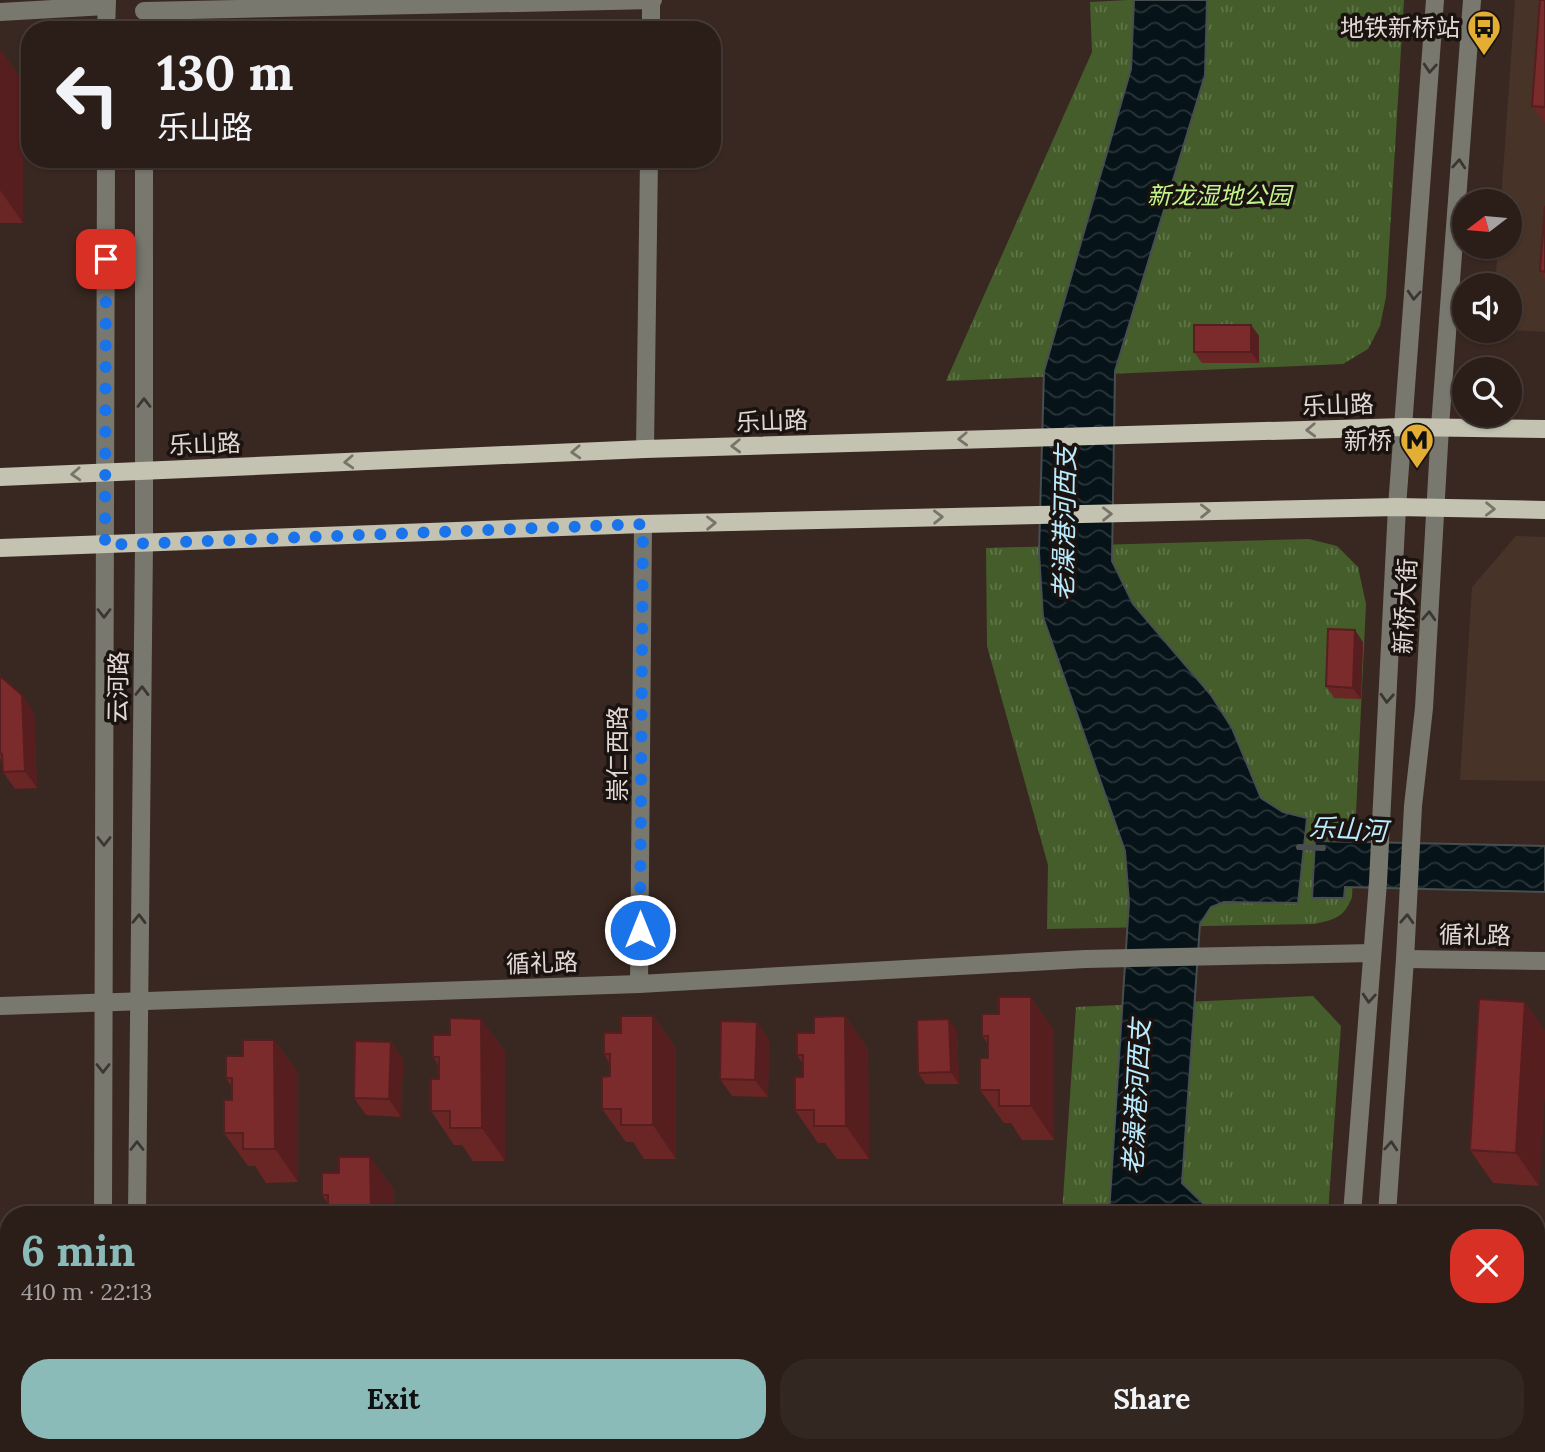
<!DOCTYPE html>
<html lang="en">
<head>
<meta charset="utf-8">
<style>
  :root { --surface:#2b1e19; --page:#332722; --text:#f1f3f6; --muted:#a6a2a2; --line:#473c38; --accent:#8bbbb9 }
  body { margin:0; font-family:Lora,"Noto Sans SC",serif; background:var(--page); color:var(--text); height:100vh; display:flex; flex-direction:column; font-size:26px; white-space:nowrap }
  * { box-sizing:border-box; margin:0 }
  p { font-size:23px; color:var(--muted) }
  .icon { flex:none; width:38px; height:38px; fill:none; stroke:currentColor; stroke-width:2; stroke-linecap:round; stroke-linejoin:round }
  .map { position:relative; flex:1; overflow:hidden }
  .panel { position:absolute; left:0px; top:1206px; width:1545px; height:247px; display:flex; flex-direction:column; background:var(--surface); border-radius:28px 28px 0 0; box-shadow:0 2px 5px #0004,0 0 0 2px var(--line) }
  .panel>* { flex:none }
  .guide { position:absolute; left:21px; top:21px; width:700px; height:147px; border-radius:28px; box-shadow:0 2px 5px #0004,0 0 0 2px var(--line); background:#2b1e19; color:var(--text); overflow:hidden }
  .needle { width:46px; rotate:254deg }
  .buttons { position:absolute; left:1452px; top:189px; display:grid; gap:14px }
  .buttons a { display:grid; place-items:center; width:70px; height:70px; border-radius:50%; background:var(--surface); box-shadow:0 2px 5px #0004,0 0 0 2px var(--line); font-size:35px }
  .pin { position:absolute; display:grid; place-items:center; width:60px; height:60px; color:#fff; margin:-30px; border-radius:14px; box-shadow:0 4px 10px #0006 }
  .me { position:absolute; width:77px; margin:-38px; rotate:0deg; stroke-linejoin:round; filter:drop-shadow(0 0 5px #0008) }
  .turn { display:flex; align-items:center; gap:24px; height:147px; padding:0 21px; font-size:32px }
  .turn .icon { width:91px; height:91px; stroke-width:2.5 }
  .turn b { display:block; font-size:49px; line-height:60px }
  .round { display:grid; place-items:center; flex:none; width:74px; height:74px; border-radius:28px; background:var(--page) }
  .summary { display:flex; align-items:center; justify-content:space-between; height:119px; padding:0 21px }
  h1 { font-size:42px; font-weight:700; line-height:52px; color:var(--accent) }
  .cta { display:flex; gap:14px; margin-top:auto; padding:14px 21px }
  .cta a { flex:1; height:80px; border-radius:28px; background:var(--accent); color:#111; font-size:28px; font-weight:700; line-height:80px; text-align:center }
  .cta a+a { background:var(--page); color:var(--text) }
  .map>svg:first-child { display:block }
  .built { fill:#483328 }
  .park { fill:url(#park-tufts) }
  .water { fill:url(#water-waves); stroke:#484e50; stroke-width:2 }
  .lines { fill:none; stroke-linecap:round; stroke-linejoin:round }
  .stream { stroke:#484e50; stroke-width:6 }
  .minor { stroke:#78786f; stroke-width:18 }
  .major { stroke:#c4c3b1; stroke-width:18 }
  .wall { fill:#6a2525 }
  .shaded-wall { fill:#561e1e }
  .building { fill:#7b2b2b; stroke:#561e1e; stroke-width:2 }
  .oneway { stroke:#3b3631 }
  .oneway2 { stroke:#787469 }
  .route { stroke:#1a73e8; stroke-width:12; stroke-dasharray:0 21.6 }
  .labels { text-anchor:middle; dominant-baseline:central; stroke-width:7; stroke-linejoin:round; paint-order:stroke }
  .poi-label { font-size:24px; fill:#e2d7d2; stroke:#1a1310; text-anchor:end }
  .park-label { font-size:24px; font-style:italic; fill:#c2f48d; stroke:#1a1310 }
  .street-label { font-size:24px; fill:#e2d7d2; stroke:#1a1310 }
  .water-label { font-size:26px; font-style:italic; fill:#baebfe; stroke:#1a1310 }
</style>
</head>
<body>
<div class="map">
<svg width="1545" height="1452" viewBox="0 0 1545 1452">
  <defs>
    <pattern id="park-tufts" width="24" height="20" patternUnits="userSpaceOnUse" patternTransform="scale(1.75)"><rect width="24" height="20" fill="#455d2b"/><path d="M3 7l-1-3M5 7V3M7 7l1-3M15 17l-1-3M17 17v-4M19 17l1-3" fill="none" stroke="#607449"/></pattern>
    <pattern id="water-waves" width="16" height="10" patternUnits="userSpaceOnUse" patternTransform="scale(1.75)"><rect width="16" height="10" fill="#061318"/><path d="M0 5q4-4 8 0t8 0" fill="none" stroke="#2a3539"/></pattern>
  </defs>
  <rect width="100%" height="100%" fill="#392821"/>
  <g class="built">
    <polygon points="1515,0 1545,0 1545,332 1510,330 1510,285 1495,285 1498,247 1510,247 1510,201 1501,201"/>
    <polygon points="1516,536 1545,537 1545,781 1460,780 1472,587"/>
  </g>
  <g class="park">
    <polygon points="1128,0 1404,0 1386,297 1380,326 1368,349 1343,364 946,381 1092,52 1090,2"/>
    <path d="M 1309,539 L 1337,546 L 1358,567 L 1366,604 L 1352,897 C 1344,918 1335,919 1315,924 L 1047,929 L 1048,865 L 987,646 L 986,548 Z"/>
    <polygon points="1313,996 1341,1026 1328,1214 1062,1214 1076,1007"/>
    <polygon points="1048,1444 1311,1444 1311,1452 1047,1452"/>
  </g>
  <g class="water">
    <polygon points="1134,0 1207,0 1205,75 1115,371 1112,561 1133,604 1211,695 1232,728 1261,798 1283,812 1307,818 1298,903 1224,902 1211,907 1200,924 1182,1183 1214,1214 1109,1214 1129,902 1125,851 1043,617 1039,552 1044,371 1131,69"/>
    <polygon points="1315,841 1545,846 1545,892 1345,887 1344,898 1312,898"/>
    <polygon points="1094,1444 1172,1444 1171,1452 1094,1452"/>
  </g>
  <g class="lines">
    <polyline class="stream" points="1299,847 1323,848"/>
    <g class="minor">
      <polyline points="144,11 653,0"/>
      <polyline points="0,12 106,6"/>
      <polyline points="106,30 107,0"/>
      <polyline points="651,30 651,0"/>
      <polyline points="645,449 649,159"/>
      <polyline points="1405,959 1545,961"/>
      <polyline points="639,984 643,524"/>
      <polyline points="0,1006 639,984 1085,959 1372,953"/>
      <polyline points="103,1214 106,159"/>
      <polyline points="137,1214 144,544 144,159"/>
      <polyline points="1352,1214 1378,882 1397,507 1435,0"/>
      <polyline points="1387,1214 1405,959 1413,806 1424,708 1440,427 1472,0"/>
      <polyline points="102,1452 102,1444"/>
      <polyline points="135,1452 136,1444"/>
      <polyline points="1334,1452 1335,1444"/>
      <polyline points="1370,1452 1370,1444"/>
      <polyline points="1540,1452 1545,1384"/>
    </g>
    <g class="major">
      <polyline points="0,477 645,449 1404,427 1545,429"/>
      <polyline points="0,548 643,524 1397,507 1545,510"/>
    </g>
  </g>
  <g class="wall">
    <polygon points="1545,0 1545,124 1532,106"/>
    <polygon points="0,49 22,81 23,223 0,223"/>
    <polygon points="1545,206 1545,279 1540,271"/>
    <polygon points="1251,325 1259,336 1259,363 1202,363 1194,352"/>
    <polygon points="1363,642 1361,699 1334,698 1326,686"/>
    <polygon points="0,676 22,695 34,712 37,788 15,789 3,772 2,762 0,759"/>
    <polygon points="1525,1002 1545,1031 1545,1090 1539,1186 1493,1183 1470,1150"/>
    <polygon points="653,1016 676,1049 676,1159 644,1159 633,1142 626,1142 602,1109 610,1076 610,1064 604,1054 621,1033"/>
    <polygon points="845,1016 868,1050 869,1159 837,1159 825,1143 818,1143 795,1110 803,1077 803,1064 797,1055 814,1033"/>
    <polygon points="481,1019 505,1052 505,1161 473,1161 462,1145 454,1145 431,1111 439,1079 439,1066 433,1057 450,1035"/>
    <polygon points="757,1022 769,1040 768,1097 732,1096 720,1079"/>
    <polygon points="1054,1030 1054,1140 1022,1140 1011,1123 1004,1123 980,1090 988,1058 988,1044 982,1036"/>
    <polygon points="957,1031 959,1084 926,1084 918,1073"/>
    <polygon points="274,1040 298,1073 298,1182 266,1183 255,1166 248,1166 224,1133 232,1100 232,1087 226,1078 243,1056"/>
    <polygon points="403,1059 401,1117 366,1115 354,1098"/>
    <polygon points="370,1157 394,1190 328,1204 322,1195 339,1173"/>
    <polygon points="289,1444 345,1444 345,1452 294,1452"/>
  </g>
  <g class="shaded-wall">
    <polygon points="0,49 22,81 23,223 0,190"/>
    <polygon points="1251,325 1259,336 1259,363 1251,352"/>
    <polygon points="1355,630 1363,642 1361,699 1353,688"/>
    <polygon points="22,695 34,712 37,788 25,771"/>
    <polygon points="1031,997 1054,1030 1054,1140 1031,1106"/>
    <polygon points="1525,1002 1545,1031 1545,1090 1539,1186 1516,1153"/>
    <polygon points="653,1016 676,1049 676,1159 653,1125"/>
    <polygon points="845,1016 868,1050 869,1159 846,1126"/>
    <polygon points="481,1019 505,1052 505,1161 482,1128"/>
    <polygon points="949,1019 957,1031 959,1084 951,1072"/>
    <polygon points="757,1022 769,1040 768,1097 755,1080"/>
    <polygon points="274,1040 298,1073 298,1182 275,1149"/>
    <polygon points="391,1042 403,1059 401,1117 389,1099"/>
    <polygon points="370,1157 394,1190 394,1214 371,1214"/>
    <polygon points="328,1444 345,1444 345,1452 333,1452"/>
    <polygon points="1491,1444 1497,1444 1503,1452 1491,1452"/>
  </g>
  <g class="building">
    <polygon points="1540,0 1545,0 1545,107 1532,106"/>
    <polygon points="1545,206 1545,272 1540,271"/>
    <rect x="1194" y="325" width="57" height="27"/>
    <polygon points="1328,629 1355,630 1353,688 1326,686"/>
    <polygon points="0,676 22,695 25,771 3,772 2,754 0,753"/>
    <polygon points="999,997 1031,997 1031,1106 999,1106 999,1090 980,1090 980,1058 988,1058 988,1036 982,1036 982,1014 999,1014"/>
    <polygon points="1479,999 1525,1002 1516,1153 1470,1150"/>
    <polygon points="621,1016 653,1016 653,1125 621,1125 621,1109 602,1109 602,1077 610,1076 610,1054 604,1054 604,1033 621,1033"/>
    <polygon points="845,1016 846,1126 814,1126 814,1110 795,1110 795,1077 803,1077 803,1055 797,1055 797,1033 814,1033 814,1017"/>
    <polygon points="450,1018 481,1019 482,1128 450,1128 450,1111 431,1111 431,1079 439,1079 439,1057 433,1057 433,1035 450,1035"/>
    <polygon points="949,1019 951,1072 918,1073 917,1020"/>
    <polygon points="721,1021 757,1022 755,1080 720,1079"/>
    <polygon points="243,1040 274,1040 275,1149 243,1149 243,1133 224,1133 224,1100 232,1100 232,1078 226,1078 226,1056 243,1056"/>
    <polygon points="355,1041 391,1042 389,1099 354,1098"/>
    <polygon points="339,1157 370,1157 371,1214 328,1214 328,1195 322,1195 322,1173 339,1173"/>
    <polygon points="1456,1444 1491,1444 1491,1452 1442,1452 1442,1445 1456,1446"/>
  </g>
  <defs><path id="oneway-chevron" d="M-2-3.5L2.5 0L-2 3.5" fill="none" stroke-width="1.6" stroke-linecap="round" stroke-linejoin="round" transform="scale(1.75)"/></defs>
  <g class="oneway">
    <use href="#oneway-chevron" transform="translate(1430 68) rotate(94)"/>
    <use href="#oneway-chevron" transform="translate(1459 164) rotate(-86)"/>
    <use href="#oneway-chevron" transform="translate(1414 295) rotate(94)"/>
    <use href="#oneway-chevron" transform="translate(144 403) rotate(-90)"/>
    <use href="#oneway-chevron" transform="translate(104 613) rotate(90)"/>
    <use href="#oneway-chevron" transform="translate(1429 616) rotate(-87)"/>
    <use href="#oneway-chevron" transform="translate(142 691) rotate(-89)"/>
    <use href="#oneway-chevron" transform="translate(1387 698) rotate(93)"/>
    <use href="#oneway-chevron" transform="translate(104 841) rotate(90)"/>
    <use href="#oneway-chevron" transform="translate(139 919) rotate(-89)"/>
    <use href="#oneway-chevron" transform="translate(1407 919) rotate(-87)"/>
    <use href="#oneway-chevron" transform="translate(1369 998) rotate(94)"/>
    <use href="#oneway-chevron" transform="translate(103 1068) rotate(90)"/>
    <use href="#oneway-chevron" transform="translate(137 1146) rotate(-90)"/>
    <use href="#oneway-chevron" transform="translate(1391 1146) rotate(-86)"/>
  </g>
  <g class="oneway2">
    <use href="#oneway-chevron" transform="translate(1311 430) rotate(178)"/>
    <use href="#oneway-chevron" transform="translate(963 439) rotate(178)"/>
    <use href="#oneway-chevron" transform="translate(736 446) rotate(178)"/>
    <use href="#oneway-chevron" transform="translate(576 452) rotate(177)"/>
    <use href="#oneway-chevron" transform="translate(349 462) rotate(177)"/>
    <use href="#oneway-chevron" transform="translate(76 474) rotate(177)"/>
    <use href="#oneway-chevron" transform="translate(1490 509) rotate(1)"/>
    <use href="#oneway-chevron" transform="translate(1205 511) rotate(-1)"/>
    <use href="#oneway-chevron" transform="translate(1107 514) rotate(-1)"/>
    <use href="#oneway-chevron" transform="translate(938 517) rotate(-1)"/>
    <use href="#oneway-chevron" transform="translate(711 523) rotate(-1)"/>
  </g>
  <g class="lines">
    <polyline class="route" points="106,259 105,545 643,524 640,930"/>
  </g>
  <defs>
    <g id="bus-pin" transform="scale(1.75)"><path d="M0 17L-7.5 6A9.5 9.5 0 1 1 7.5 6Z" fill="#e4ae35" stroke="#1a1310"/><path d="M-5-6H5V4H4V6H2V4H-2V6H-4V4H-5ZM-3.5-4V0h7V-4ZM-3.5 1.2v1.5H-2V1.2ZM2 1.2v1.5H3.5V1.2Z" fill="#111"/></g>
    <g id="metro-pin" transform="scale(1.75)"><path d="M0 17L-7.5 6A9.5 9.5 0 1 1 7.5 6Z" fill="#e4ae35" stroke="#1a1310"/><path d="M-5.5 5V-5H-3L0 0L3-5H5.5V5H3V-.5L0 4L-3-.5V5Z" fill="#111"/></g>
  </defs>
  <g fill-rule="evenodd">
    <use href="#bus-pin" x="1484" y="27"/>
    <use href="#metro-pin" x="1417" y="440"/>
  </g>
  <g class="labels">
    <g class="poi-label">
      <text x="1460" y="27">地铁新桥站</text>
      <text x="1392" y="440">新桥</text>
    </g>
    <g class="park-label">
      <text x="1219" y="195">新龙湿地公园</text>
    </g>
    <g class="street-label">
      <text transform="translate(1338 405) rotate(-2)">乐山路</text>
      <text transform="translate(772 421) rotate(-2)">乐山路</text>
      <text transform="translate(205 444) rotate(-2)">乐山路</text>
      <text transform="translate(1405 606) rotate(-87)">新桥大街</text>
      <text transform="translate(118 687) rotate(-89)">云河路</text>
      <text transform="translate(617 754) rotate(-90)">崇仁西路</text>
      <text transform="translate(1475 935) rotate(1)">循礼路</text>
      <text transform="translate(542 963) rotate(-2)">循礼路</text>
    </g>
    <g class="water-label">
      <text transform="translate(1064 523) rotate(-89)">老澡港河西支</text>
      <text transform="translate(1348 829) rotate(3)">乐山河</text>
      <text transform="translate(1136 1097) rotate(-87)">老澡港河西支</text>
    </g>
  </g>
</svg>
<div class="buttons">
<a><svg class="needle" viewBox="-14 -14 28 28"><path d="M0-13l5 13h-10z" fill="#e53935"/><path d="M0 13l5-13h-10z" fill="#a6a2a2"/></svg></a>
<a><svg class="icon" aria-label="sound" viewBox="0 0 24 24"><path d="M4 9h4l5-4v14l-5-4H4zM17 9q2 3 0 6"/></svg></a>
<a><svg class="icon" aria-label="search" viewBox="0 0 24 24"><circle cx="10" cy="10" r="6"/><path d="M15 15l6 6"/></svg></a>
</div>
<div class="pin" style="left:106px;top:259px;background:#d93025"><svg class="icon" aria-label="arrive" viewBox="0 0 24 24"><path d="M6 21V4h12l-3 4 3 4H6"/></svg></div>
<svg class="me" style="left:640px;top:930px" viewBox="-20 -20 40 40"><circle r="17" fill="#1a73e8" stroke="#fff" stroke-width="3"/><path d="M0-11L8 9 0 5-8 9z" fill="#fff"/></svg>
<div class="guide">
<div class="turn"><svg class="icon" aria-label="left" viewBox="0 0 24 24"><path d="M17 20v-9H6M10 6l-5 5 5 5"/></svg><div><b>130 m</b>乐山路</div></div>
</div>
<section class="panel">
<div class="summary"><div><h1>6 min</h1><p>410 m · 22:13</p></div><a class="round" style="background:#d93025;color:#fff"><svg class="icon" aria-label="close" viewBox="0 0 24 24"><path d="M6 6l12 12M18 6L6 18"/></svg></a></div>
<div class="cta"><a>Exit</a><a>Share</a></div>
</section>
</div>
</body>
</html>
